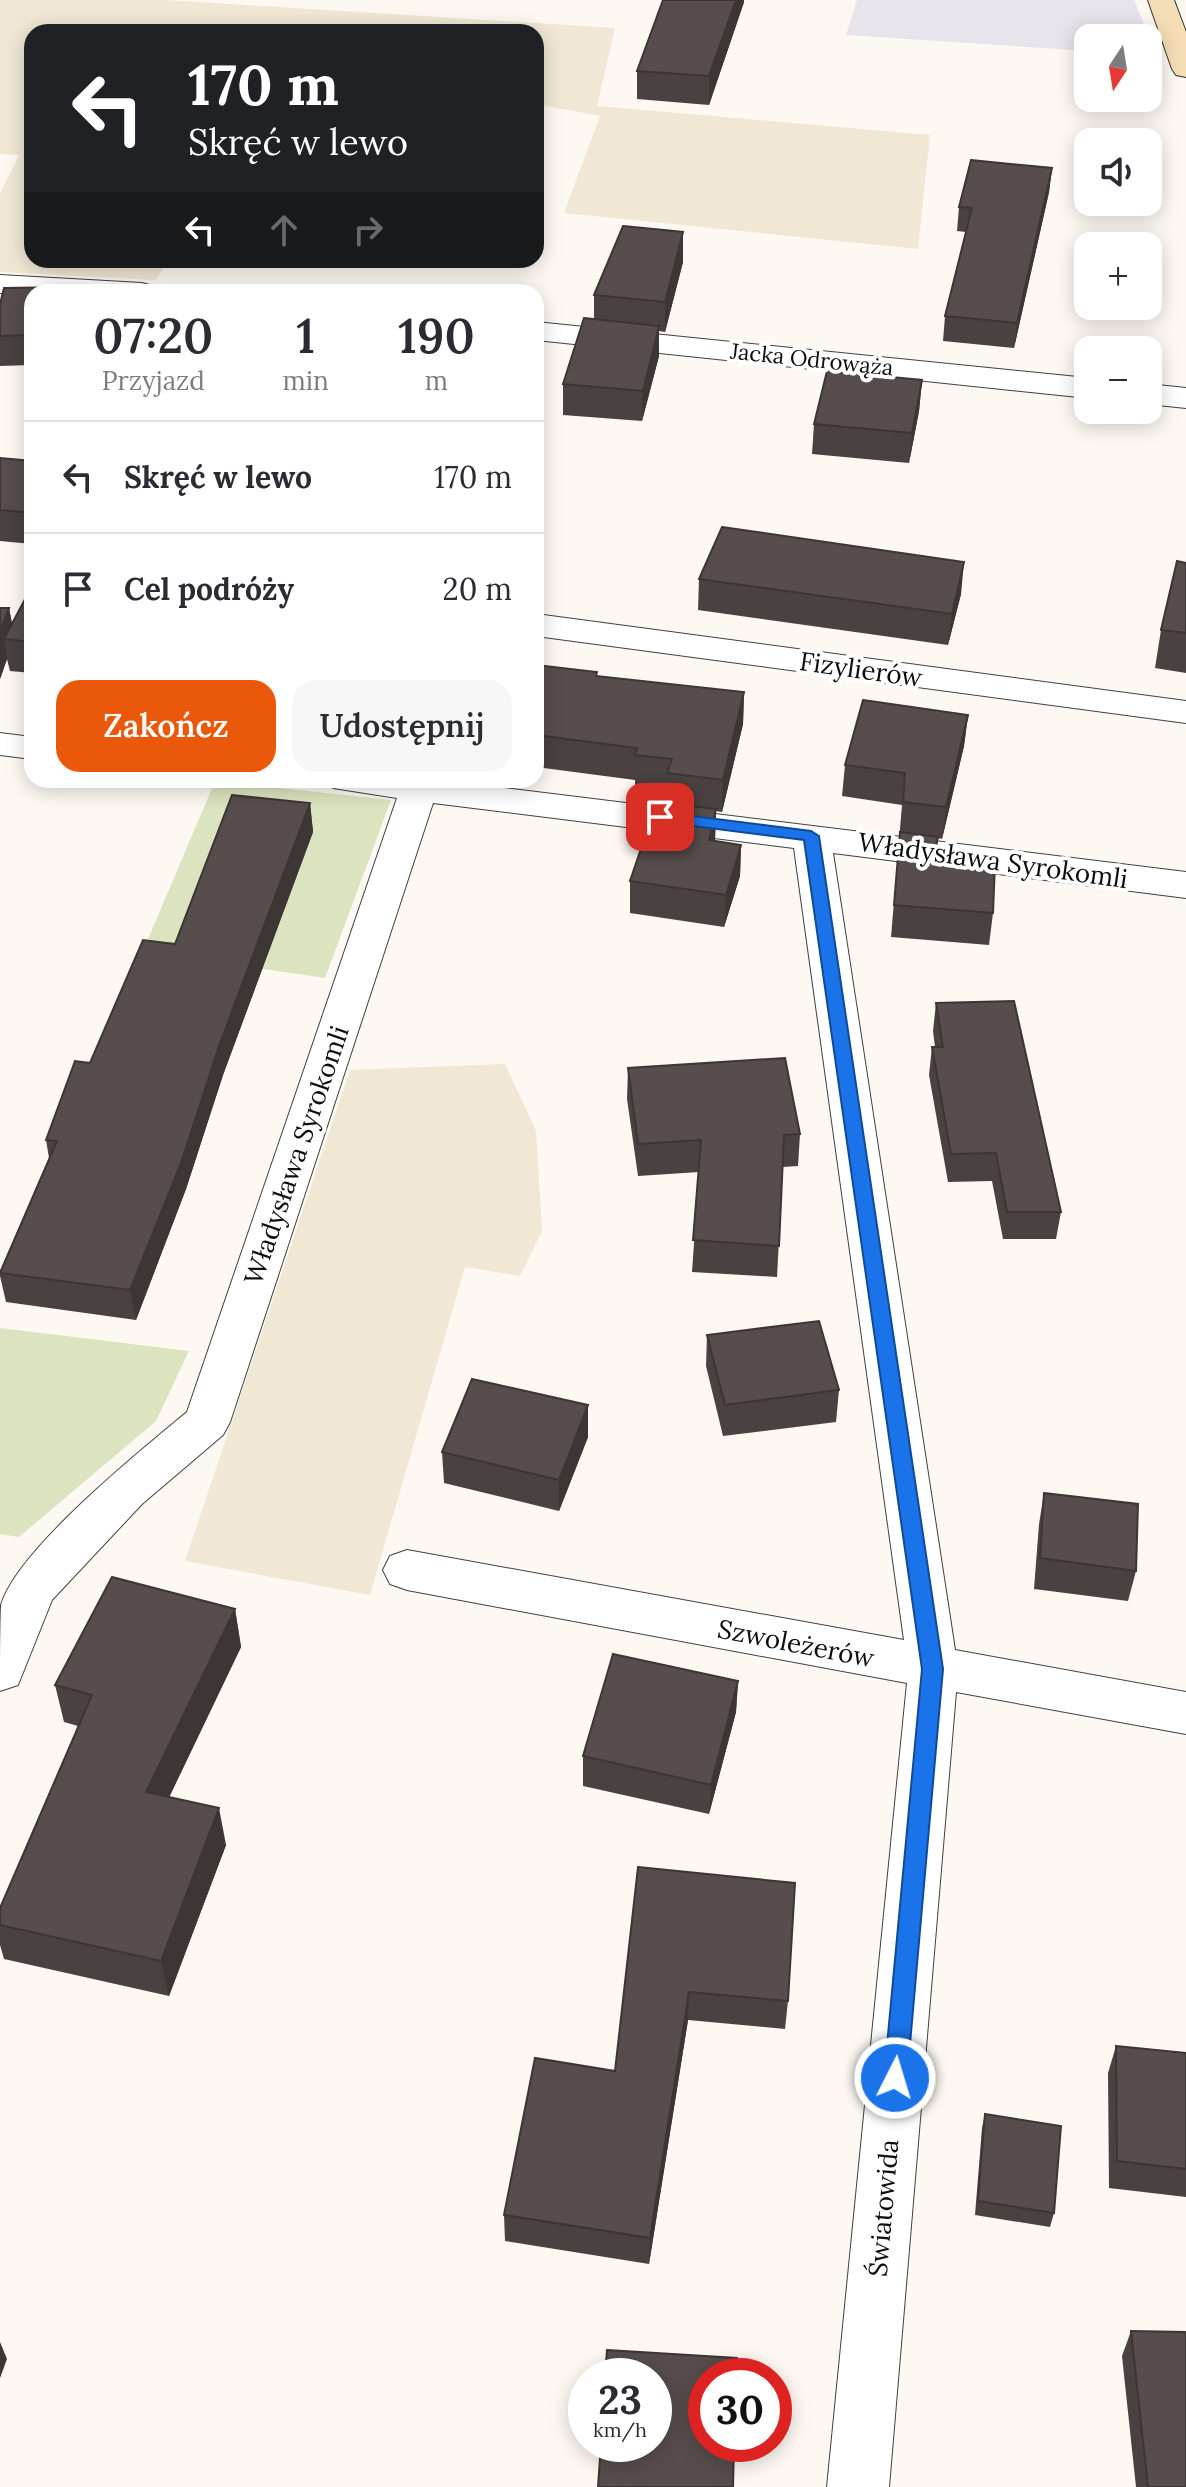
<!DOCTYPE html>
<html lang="pl">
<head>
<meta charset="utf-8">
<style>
  :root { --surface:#fff; --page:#f7f7f7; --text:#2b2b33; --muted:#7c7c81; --line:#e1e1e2; --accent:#ea580c }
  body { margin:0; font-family:Lora,serif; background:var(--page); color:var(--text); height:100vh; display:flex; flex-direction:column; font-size:30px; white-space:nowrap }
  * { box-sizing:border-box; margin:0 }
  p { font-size:26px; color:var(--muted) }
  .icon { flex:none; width:44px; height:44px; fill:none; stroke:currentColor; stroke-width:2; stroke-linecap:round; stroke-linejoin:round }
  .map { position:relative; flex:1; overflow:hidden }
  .details { position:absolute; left:24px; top:284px; width:520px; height:504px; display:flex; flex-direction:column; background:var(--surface); border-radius:24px; box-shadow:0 4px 20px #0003 }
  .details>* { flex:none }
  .guide { position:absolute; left:24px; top:24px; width:520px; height:244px; border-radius:24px; box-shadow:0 4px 20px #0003; background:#202124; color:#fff; overflow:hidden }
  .needle { width:52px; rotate:192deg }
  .buttons { position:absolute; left:1074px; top:24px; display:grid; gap:16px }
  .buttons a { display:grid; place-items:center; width:88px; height:88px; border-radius:16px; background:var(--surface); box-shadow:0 4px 20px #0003; font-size:40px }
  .speed { position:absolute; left:568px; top:2358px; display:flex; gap:16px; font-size:40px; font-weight:700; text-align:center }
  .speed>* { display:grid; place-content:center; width:104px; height:104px; border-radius:50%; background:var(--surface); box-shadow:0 4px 20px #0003; line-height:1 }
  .speed small { font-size:20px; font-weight:400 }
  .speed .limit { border:12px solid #d22; background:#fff; color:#111 }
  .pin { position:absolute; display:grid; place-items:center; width:68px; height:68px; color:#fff; margin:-34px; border-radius:16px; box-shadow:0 4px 12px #0006 }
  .me { position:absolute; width:88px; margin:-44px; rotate:5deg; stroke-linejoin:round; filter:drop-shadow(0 0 6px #0008) }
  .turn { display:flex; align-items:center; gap:28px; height:168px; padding:0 32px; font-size:36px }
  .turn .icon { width:104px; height:104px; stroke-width:2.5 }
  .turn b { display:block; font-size:56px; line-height:68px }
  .lanes { display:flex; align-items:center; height:76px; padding:0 32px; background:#0003; justify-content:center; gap:40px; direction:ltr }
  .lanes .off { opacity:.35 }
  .eta { display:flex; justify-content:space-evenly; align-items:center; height:136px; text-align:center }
  .eta b { font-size:48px; font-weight:600; line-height:56px }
  .button { display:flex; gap:16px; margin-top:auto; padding:16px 32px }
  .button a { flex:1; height:92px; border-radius:24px; background:var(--accent); color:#fff; font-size:32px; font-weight:600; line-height:92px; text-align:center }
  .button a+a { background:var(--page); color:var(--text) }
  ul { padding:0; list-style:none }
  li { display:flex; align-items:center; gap:24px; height:112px; padding:0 32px; border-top:2px solid var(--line) }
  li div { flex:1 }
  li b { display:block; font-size:30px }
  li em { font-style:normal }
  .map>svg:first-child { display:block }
  .industrial { fill:#e9e4ec }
  .farmland { fill:#f0e7d4 }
  .green { fill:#dce4bf }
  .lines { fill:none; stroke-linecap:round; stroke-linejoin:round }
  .street-casing { stroke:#414141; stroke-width:2 }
  .secondary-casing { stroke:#303030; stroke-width:2 }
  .street { fill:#fff; fill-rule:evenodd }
  .secondary { fill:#f5ddb5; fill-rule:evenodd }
  .wall { fill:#4a4241 }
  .shaded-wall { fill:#3c3635 }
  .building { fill:#564d4c; stroke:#3c3635; stroke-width:2 }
  .route { fill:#1a73e8; stroke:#114b97; stroke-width:2 }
  .labels { text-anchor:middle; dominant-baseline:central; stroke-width:8; stroke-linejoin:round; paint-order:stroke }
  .far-street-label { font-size:22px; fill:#0e0e0e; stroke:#fff }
  .street-label { font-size:26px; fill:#0e0e0e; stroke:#fff }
</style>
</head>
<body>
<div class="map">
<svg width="1186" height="2487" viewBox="0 0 1186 2487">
  <rect width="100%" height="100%" fill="#fdf8f2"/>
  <polygon class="industrial" points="857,0 1134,0 1157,56 1148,56 1148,38 1088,38 1088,51 846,35"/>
  <g class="farmland">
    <polygon points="0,0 165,0 615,28 597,106 930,135 918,249 564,213 600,116 536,104 536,32 32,32 32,260 168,260 156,280 0,272 0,194 19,155 0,154"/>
    <polygon points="505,1064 536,1131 542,1231 520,1276 465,1267 370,1595 185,1561 350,1070"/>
  </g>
  <g class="green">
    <polygon points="215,781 391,800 325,978 143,951"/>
    <polygon points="0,1328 189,1351 156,1421 19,1537 0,1534"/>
  </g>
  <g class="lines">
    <g class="street-casing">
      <g id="street">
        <polygon points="0,275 142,283 153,286 157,292 0,293"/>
        <polygon points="536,322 1088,378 1088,398 536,340"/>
        <polygon points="1148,384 1186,388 1186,408 1148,404"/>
        <polygon points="536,614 1186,701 1186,723 536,636"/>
        <polygon points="0,733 32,737 32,759 0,755"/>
        <path d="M 327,780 L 439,780 L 1186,872 L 1186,898 L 833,853 L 955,1650 L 1186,1692 L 1186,1734 L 956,1692 L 889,2487 L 827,2487 L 907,1683 L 407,1590 L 390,1584 L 383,1570 L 390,1556 L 407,1550 L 904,1640 L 794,848 L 433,803 L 230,1422 L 223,1435 L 142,1504 L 52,1600 L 18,1685 L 0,1691 C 0,1665 0,1630 1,1605 C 17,1550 140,1451 187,1412 L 397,798 L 333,788 Z"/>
      </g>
    </g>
    <g class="secondary-casing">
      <polygon id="secondary" points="1148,0 1174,0 1186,32 1186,77 1176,75 1172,69"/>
    </g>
    <use href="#street" class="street"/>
    <use href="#secondary" class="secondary"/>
  </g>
  <g class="wall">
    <polygon points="744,2 709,105 637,99 637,71"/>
    <polygon points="1052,168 1049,192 1014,348 943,341 945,316 966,232 957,231 959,207"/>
    <polygon points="414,260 466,260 462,267 414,262"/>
    <polygon points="683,262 665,332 659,331 659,356 642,421 563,415 563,384 594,319 594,295"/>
    <polygon points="32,292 32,365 0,366 0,304"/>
    <polygon points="922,380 919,411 909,463 812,454 814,424"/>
    <polygon points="0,458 32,461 32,544 0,541"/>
    <polygon points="1186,563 1186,673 1155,668 1161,630"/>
    <polygon points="699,579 961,594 948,645 698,610"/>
    <polygon points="32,586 32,673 10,671 7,659 0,679 0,608 9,608 12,624"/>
    <polygon points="536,665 597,672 597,676 744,692 743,724 722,812 716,811 715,841 741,845 740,876 724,927 630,913 630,881 666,803 667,790 635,786 635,780 536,767"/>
    <polygon points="968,715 964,746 942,839 938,838 936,858 993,913 989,945 891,937 902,805 842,796 845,765"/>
    <polygon points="310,803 313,832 223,1075 186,1189 136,1320 6,1302 0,1276 0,1271 49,1158 46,1140 90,1063 175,944"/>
    <polygon points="936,1003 1061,1212 1056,1239 1003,1239 992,1181 948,1182 929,1075 932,1047 935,1047 933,1031"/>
    <polygon points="628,1068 800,1134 798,1166 783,1167 777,1277 692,1272 699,1172 638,1176 627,1099"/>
    <polygon points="707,1335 839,1390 836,1422 723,1436 706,1366"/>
    <polygon points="588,1437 559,1511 444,1483 442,1452"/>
    <polygon points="1044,1493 1136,1571 1128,1601 1034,1589 1039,1524"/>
    <polygon points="235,1609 241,1647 169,1797 226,1845 169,1996 4,1959 0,1945 0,1908 78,1726 64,1722 55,1685"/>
    <polygon points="738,1681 736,1712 709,1814 583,1786 583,1756"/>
    <polygon points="638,1867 788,2001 785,2029 688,2020 649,2264 505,2241 504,2215 615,2071"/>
    <polygon points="1116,2046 1186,2053 1186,2197 1109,2188 1108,2073"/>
    <polygon points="985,2114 1054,2213 1050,2227 975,2215 982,2128"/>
    <polygon points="1131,2331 1186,2487 1136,2487 1122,2356"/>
  </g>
  <g class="shaded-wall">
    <polygon points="736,0 744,0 744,2 709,105 709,76"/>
    <polygon points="1052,168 1049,192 1014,348 1017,323"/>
    <polygon points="683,232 683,262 665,332 665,302"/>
    <polygon points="659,326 659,356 642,421 643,391"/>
    <polygon points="922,380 919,411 909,463 912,433"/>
    <polygon points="964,562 961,594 948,645 952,614"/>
    <polygon points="9,608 15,639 4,639 7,659 0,679 0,632"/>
    <polygon points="744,692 743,724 722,812 723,780"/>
    <polygon points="968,715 964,746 942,839 946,807"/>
    <polygon points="310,803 313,832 223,1075 186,1189 136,1320 130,1290 219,1046"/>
    <polygon points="716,809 715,841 709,840"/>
    <polygon points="741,845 740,876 724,927 726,895"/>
    <polygon points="588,1405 588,1437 559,1511 559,1480"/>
    <polygon points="235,1609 241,1647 154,1829 146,1792"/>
    <polygon points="738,1681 736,1712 709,1814 711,1785"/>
    <polygon points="219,1808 226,1845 169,1996 161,1961"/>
    <polygon points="689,1992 688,2020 649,2264 650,2238"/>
    <polygon points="0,2342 7,2359 0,2378"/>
  </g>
  <g class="building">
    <polygon points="663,0 736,0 709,76 637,71"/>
    <polygon points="971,160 1052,168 1017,323 945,316 972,208 959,207"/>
    <polygon points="623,226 683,232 665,302 594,295"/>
    <polygon points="76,287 75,292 32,292 32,335 0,336 0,304 4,288"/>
    <polygon points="584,318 659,326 643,391 563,384"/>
    <polygon points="827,371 922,380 912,433 814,424"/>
    <polygon points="0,458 32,461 32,513 0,510"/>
    <polygon points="722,527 964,562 952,614 699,579"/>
    <polygon points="1177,561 1186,563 1186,633 1161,630"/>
    <polygon points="32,586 32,642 4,639"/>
    <polygon points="0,608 9,608 0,632"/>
    <polygon points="536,665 597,672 596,676 744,692 723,780 667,773 672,759 635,755 637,748 536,735"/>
    <polygon points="863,700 968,715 946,807 903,802 905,773 845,765"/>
    <polygon points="232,795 310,803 219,1046 182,1160 130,1290 0,1273 57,1141 46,1140 75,1061 90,1063 143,940 175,944"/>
    <polygon points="657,802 716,809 709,840 741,845 726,895 630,881"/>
    <polygon points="900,832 938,837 933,858 995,863 993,913 894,905"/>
    <polygon points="1014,1001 1061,1212 1007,1212 996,1153 951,1154 932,1047 943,1047 936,1003"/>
    <polygon points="785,1058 800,1134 784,1135 779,1246 693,1240 701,1140 638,1144 628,1068"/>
    <polygon points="819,1321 839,1390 725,1405 707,1335"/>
    <polygon points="472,1379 588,1405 559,1480 442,1452"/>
    <polygon points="1044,1493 1138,1504 1136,1571 1040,1558"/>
    <polygon points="112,1577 235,1609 146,1792 219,1808 161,1961 0,1925 0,1908 92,1695 55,1685"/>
    <polygon points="613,1654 738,1681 711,1785 583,1756"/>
    <polygon points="638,1867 795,1883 788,2001 689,1992 650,2238 504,2215 535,2058 615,2071"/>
    <polygon points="1116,2046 1186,2053 1186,2169 1117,2161"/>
    <polygon points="985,2114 1061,2126 1054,2213 978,2201"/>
    <polygon points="1131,2331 1186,2332 1186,2487 1148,2487"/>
    <polygon points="607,2350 737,2358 736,2376 706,2376 706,2444 734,2444 733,2487 598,2487 601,2444 654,2444 654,2376 605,2376"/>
  </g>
  <polygon class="route" points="660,812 811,831 819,836 943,1669 907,2078 903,2086 895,2089 887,2086 884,2078 922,1669 804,840 655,821 655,814"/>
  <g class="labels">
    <g class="far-street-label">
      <text transform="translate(812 359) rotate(6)">Jacka Odrowąża</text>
    </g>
    <g class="street-label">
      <text transform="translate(861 669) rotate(8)">Fizylierów</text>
      <text transform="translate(993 860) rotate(8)">Władysława Syrokomli</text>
      <text transform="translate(296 1155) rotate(-71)">Władysława Syrokomli</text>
      <text transform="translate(796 1643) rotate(11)">Szwoleżerów</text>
      <text transform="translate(883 2208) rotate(-85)">Światowida</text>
    </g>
  </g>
</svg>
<div class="buttons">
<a><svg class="needle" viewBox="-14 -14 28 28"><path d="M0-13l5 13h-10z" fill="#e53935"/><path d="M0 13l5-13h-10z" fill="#7c7c81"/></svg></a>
<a><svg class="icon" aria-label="sound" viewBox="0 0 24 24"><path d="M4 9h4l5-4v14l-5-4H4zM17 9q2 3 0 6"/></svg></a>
<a>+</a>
<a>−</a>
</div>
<div class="speed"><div>23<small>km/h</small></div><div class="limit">30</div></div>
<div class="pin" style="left:660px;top:817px;background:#d93025"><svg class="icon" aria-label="arrive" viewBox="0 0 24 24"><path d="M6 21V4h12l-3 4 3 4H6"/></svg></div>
<svg class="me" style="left:895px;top:2078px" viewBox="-20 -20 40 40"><circle r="17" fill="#1a73e8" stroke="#fff" stroke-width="3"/><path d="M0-11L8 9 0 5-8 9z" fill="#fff"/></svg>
<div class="guide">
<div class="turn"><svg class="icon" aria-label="left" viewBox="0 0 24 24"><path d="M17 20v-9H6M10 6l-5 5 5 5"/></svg><div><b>170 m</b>Skręć w lewo</div></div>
<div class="lanes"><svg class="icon" aria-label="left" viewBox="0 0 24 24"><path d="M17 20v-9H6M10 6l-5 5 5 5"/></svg><svg class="icon off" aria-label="ahead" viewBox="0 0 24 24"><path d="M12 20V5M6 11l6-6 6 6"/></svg><svg class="icon off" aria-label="right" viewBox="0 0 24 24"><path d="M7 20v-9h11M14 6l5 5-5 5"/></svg></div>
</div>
<section class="details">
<div class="eta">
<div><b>07:20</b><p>Przyjazd</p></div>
<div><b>1</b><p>min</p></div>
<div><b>190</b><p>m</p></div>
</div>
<ul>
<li><svg class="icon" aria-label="left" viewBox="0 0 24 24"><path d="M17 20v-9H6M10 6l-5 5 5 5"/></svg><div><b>Skręć w lewo</b></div><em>170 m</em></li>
<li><svg class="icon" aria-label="arrive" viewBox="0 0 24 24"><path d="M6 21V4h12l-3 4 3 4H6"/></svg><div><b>Cel podróży</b></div><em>20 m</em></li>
</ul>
<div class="button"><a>Zakończ</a><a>Udostępnij</a></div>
</section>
</div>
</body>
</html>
